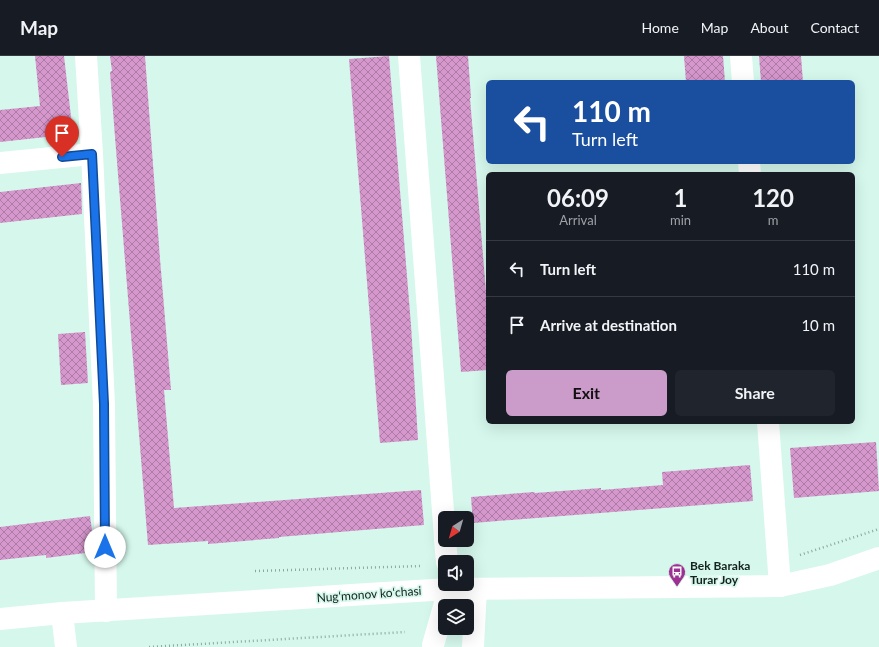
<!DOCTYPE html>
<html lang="en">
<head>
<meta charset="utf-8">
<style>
  :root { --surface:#171b24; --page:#20242c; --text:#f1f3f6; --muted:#9ea1a6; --line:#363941; --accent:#cb9cc9 }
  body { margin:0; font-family:Lato,sans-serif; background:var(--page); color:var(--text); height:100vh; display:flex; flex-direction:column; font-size:15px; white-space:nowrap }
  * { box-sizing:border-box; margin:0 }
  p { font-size:13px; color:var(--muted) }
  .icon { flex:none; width:22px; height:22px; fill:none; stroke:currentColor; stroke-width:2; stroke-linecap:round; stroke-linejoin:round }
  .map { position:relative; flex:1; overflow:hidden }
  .details { position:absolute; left:486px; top:116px; width:369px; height:252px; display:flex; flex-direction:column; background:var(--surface); border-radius:6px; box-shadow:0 4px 16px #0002 }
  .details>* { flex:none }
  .guide { position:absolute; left:486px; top:24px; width:369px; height:84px; border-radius:6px; box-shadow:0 4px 16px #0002; background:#1a4fa0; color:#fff; overflow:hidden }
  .needle { width:26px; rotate:217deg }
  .buttons { position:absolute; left:438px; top:455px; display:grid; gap:8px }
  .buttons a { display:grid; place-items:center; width:36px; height:36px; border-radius:6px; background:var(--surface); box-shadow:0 4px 16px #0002; font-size:20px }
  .pin { position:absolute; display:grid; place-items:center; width:34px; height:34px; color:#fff; margin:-41px -17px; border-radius:50% 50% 50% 0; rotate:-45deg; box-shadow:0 0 4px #0007 }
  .pin .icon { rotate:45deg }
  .me { position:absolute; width:44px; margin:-22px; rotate:0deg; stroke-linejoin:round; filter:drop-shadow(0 0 3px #0008) }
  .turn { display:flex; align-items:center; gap:14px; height:84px; padding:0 20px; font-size:18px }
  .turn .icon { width:52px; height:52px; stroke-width:2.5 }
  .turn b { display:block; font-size:28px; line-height:34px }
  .eta { display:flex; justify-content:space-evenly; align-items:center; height:68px; text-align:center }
  .eta b { font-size:24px; font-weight:700; line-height:28px }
  .cta { display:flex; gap:8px; margin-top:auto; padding:8px 20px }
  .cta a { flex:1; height:46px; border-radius:6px; background:var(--accent); color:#111; font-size:16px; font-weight:700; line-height:46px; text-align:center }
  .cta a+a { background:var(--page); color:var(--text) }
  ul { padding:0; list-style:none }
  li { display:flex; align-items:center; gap:12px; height:56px; padding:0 20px; border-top:1px solid var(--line) }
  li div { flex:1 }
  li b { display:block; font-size:15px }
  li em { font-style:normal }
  header { display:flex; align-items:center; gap:24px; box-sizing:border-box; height:56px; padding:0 20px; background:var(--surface); border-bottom:1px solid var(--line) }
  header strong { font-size:19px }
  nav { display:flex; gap:22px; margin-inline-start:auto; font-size:14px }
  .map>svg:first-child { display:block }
  .building { fill:url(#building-cross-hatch) }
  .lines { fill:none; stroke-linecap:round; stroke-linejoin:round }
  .path { stroke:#8da79f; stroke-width:2.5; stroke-dasharray:1 3; stroke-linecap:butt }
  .minor { stroke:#fff; stroke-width:22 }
  .major { stroke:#fff; stroke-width:22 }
  .route-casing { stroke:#114b97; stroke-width:10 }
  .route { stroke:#1a73e8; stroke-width:7 }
  .labels { text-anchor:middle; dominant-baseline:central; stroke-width:3.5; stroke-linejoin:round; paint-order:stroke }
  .poi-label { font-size:12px; font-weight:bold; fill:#15221e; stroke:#d5f7ec; text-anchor:start }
  .street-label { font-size:12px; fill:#15221e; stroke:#d5f7ec }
</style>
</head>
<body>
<header>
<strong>Map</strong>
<nav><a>Home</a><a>Map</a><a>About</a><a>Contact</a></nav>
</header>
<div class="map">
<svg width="879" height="591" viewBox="0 0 879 591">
  <defs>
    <pattern id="building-cross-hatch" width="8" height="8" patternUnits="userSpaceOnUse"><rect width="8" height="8" fill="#d697cd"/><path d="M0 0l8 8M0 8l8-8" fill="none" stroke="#ac7ba6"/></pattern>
  </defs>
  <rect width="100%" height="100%" fill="#d5f7ec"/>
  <g class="building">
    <polygon points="35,0 64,0 73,78 0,86 0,54 40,50"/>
    <polygon points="110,0 145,0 160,203 171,334 164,334 174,452 421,434 424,469 279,481 279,482 208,488 208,485 148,489 115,81 110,16 112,15"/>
    <polygon points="389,0 411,269 418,384 380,387 349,3"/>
    <polygon points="436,0 468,0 471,42 470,42 488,260 488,314 461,316"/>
    <polygon points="684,0 723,0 725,26 686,26"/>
    <polygon points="759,0 801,0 803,26 761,26"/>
    <polygon points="81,127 82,158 0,167 0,136"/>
    <polygon points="85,276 88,327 61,329 58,278"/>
    <polygon points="876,386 879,435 794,442 790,392"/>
    <polygon points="750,409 753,445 473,467 471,441 534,436 535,437 601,432 601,434 663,429 662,416"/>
    <polygon points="90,460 93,481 93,496 46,502 46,499 0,504 0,471"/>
  </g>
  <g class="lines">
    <g class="path">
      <polyline points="800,499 879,473"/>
      <polyline points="255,515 421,510"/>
      <polyline points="149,591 405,576"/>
    </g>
    <g class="minor">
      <polyline points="86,0 92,98 104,348 106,555"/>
      <polyline points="409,0 445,482"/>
      <polyline points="741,0 743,26"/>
      <polyline points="749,106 750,118"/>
      <polyline points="0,107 92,98"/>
      <polyline points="768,366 780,530"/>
      <polyline points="445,484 447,506"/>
      <polyline points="62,557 66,591"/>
      <polyline points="433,589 449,533 449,528"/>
      <polyline points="473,591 476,533"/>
    </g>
    <polyline class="major" points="0,563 62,557 449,533 780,530 830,519 879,502"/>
  </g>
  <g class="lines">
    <g class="route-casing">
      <polyline id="route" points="62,101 92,98 104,348 105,491"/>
    </g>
    <use href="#route" class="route"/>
  </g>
  <defs>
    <g id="bus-pin" transform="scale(0.9)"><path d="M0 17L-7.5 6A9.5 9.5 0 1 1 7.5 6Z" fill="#9c3192" stroke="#d5f7ec"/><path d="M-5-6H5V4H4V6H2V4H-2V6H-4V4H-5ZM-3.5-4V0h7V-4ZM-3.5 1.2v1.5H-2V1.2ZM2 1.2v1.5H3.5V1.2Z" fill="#fff"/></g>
  </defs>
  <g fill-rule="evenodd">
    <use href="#bus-pin" x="677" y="516"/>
  </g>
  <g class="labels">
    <g class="poi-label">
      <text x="690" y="509">Bek Baraka<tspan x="690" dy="14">Turar Joy</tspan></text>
    </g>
    <g class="street-label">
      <text transform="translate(369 538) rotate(-4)">Nugʻmonov koʻchasi</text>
    </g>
  </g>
</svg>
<div class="buttons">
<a><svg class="needle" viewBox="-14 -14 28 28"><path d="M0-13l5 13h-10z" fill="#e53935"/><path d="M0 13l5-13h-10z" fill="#9ea1a6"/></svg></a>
<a><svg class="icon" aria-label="sound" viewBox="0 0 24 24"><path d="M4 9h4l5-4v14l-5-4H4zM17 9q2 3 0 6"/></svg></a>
<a><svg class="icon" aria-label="layers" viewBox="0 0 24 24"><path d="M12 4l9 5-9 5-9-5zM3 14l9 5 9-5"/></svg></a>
</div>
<div class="pin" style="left:62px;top:101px;background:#d93025"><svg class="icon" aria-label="arrive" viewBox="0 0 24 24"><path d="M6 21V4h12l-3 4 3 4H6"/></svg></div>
<svg class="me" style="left:105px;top:491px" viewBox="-20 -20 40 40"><circle r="19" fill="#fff"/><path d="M0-13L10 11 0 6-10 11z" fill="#1a73e8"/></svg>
<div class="guide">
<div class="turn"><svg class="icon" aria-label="left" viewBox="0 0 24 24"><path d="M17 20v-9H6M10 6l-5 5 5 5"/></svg><div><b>110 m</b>Turn left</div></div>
</div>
<section class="details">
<div class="eta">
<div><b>06:09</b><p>Arrival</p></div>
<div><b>1</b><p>min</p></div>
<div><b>120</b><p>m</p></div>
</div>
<ul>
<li><svg class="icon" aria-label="left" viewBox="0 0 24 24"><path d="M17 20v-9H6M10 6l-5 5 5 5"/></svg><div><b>Turn left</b></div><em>110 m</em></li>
<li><svg class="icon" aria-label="arrive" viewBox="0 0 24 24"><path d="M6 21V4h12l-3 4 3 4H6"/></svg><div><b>Arrive at destination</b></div><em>10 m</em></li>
</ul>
<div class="cta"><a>Exit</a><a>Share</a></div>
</section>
</div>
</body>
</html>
